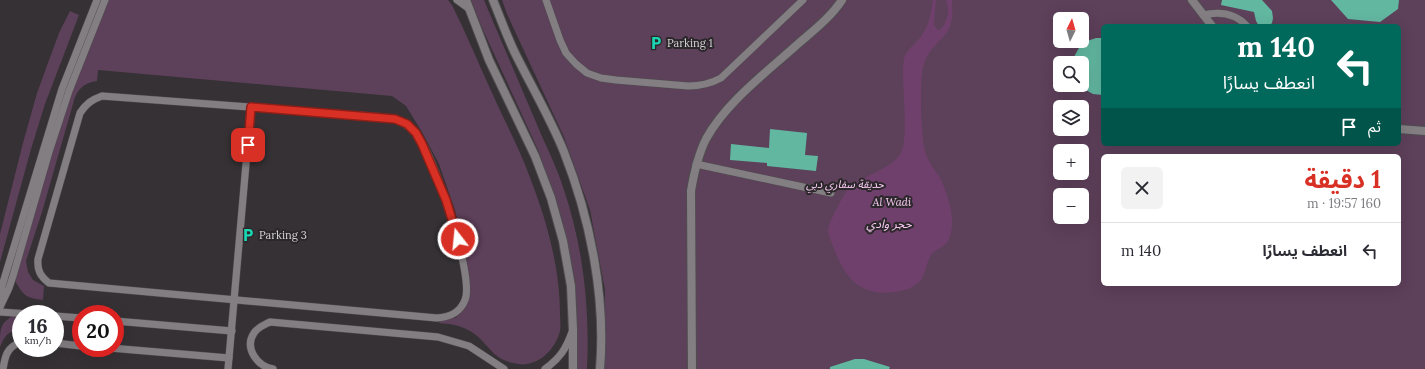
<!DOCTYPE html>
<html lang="ar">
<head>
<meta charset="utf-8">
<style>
  :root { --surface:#fff; --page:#f2f2f3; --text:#2b2b33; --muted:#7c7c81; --line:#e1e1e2; --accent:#d93025 }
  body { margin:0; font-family:Lora,"Noto Sans Arabic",serif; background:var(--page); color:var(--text); direction:rtl; height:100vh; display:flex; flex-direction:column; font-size:15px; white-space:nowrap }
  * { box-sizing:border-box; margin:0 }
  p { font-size:13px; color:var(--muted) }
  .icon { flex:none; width:22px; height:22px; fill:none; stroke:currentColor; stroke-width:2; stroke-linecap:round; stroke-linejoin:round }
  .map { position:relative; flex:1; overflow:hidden; direction:ltr }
  .details { position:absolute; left:1101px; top:154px; width:300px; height:132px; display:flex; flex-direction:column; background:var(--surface); border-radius:6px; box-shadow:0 4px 16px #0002; direction:rtl }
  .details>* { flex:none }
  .top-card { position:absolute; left:1101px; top:24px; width:300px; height:122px; border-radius:6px; box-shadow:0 4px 16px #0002; direction:rtl; background:#00695c; color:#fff; overflow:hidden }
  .needle { width:26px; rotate:5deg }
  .buttons { position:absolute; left:1053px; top:12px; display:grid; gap:8px }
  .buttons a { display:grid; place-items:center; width:36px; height:36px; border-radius:6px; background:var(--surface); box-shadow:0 4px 16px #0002; font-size:20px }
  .speed { position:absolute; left:12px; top:305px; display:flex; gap:8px; font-size:20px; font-weight:700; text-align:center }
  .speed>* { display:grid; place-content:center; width:52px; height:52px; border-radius:50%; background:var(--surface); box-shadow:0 4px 16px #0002; line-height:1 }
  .speed small { font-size:10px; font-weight:400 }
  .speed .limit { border:6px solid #d22; background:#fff; color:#111 }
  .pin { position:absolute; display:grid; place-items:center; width:34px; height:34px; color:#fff; margin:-17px; border-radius:8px; box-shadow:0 2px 6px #0006 }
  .me { position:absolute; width:44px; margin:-22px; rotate:344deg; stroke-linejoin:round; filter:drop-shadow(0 0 3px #0008) }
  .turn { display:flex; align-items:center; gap:14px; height:84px; padding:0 20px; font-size:18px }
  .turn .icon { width:52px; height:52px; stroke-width:2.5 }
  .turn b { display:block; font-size:28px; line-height:34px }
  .then { display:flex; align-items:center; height:38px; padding:0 20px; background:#0003; gap:8px; font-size:15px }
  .round { display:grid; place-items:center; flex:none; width:42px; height:42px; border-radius:6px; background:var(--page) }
  .headline { display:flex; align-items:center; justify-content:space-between; height:68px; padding:0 20px }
  h1 { font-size:24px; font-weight:700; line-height:30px; color:var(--accent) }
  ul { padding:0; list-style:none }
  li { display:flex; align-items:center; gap:12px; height:56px; padding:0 20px; border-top:1px solid var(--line) }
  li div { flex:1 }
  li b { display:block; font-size:15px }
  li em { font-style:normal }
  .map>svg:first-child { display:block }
  .green { fill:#5d405a; fill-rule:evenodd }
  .water { fill:#6f406b }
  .building { fill:#62b7a1 }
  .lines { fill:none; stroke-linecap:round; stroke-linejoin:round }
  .service-casing { stroke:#504e50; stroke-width:8 }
  .minor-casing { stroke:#504e50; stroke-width:10 }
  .service { stroke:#837e82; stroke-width:7 }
  .minor { stroke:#837e82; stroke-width:8 }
  .route-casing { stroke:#8d1f18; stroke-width:10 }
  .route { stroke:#d93025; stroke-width:7 }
  .labels { text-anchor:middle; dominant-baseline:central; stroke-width:4; stroke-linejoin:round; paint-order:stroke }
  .poi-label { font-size:11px; fill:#d7d5d7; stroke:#2b272a; text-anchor:start }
  .park-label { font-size:11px; font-style:italic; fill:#facdf5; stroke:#2b272a }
  .water-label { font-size:12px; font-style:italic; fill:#f9ccf4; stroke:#2b272a }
</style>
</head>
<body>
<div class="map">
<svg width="1425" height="369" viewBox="0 0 1425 369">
  <rect width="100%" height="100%" fill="#353134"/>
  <g class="green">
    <path d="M 105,0 L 448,0 L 452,5 C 467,35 479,65 493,95 C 505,122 519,148 529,175 C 546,218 560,267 560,313 C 560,319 561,325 560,331 C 557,344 546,358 534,362 C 527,365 520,365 513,363 C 489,358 488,340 468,330 C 459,325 450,324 439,323 L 440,316 L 455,318 L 461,313 L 467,297 L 469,275 L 466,257 L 455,210 L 439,164 L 422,132 L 406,106 L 392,96 L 98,70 L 97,81 C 86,83 80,86 75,97 L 42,212 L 26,261 L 28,272 L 33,280 L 44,286 L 43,300 C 26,298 24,296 15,281 L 59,116 Z"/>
    <path d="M 471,0 L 484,0 C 503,45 522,89 541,134 C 549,152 557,168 563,187 C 583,245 590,308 587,369 L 575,369 L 576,318 L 554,196 L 539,152 L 483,30 Z"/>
    <path d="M 502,0 L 1425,0 L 1425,369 L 605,369 L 605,290 L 590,210 L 564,137 L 507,14 ZM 1060,19 L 1082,19 L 1082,41 L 1060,41 ZM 1103,26 L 1399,26 L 1399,144 L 1103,144 ZM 1060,63 L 1082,63 L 1082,85 L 1060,85 ZM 1060,107 L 1082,107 L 1082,129 L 1060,129 ZM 1060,151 L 1082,151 L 1082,173 L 1060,173 ZM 1103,156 L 1399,156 L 1399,284 L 1103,284 ZM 1060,195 L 1082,195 L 1082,217 L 1060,217 Z"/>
    <polygon points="70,11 79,15 45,104 31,149 0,262 0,234 23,143 37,93 59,33"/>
    <path d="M 16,314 L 21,314 L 21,331 C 8,330 5,335 0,347 C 0,327 0,323 16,314 Z"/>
  </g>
  <path class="water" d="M 933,0 L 936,0 L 934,25 L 938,30 L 941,29 C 948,20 950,11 946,0 L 952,0 C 953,13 953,27 943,37 C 939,42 933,47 929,53 C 922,64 921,78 921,91 C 921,108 921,138 926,154 C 929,163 935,170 940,178 C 948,195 956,218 950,236 C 946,249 937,247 931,255 C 926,262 926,273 921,280 C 914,288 904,291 894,292 C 860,296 846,279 834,249 C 832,243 828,235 828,229 C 828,224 846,190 850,186 C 863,177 890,168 899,156 C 911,143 900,79 904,59 C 906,49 917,43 922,35 C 929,25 931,12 933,0 Z"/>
  <g class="building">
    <polygon points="1222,0 1262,0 1272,11 1273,18 1272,23 1269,26 1259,26 1256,21 1254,12 1221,5"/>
    <polygon points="1331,0 1399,0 1398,9 1380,22 1348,19"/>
    <polygon points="1096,38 1103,38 1103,95 1093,94 1082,88 1082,63 1072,63 1075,55 1080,46 1087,41"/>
    <polygon points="770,129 807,133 805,155 818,156 816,171 767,166 767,163 730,160 731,144 769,148"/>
    <polygon points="855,359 864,359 890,367 889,369 830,369 830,367"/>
  </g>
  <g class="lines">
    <g class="service-casing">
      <g id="service">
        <polyline points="457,0 468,8"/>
        <path d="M 546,0 L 560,40 L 566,53 L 576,64 L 587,73 L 601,78 L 616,80 L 688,86 C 700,86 710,84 721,78 L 803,0"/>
        <path d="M 1203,15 C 1220,11 1235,13 1247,26"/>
        <path d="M 102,96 L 382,117 C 395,119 405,122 415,132 C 433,151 475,277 465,300 C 460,313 450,317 437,318 L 49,283 C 40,276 37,270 38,259 L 80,113 C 86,104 91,100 102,96 Z"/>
        <polyline points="696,164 831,193"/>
        <polyline points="0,296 2,286 62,89 97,0"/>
        <polyline points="0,307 9,288 13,276 49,152 69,91 105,0"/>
        <polyline points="0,312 29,314"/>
        <polyline points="55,316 81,318"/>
        <polyline points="115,321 232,331"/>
        <polyline points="55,343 81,346"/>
        <polyline points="110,348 229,358"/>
        <path d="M 3,369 C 5,356 7,347 21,342"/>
        <polyline points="228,369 251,107"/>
        <path d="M 273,369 C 257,366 244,348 254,333 C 258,327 264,325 270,322 L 438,337 L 469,346 L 504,369"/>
        <path d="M 545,369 C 560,358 566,349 572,332"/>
      </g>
    </g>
    <g class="minor-casing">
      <g id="minor">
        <polyline points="466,0 489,60 535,156 551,198 563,241 571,286 573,330 573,369"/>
        <path d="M 493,0 C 500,17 506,34 514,51 C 530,84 550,117 564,152 C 590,218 606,297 600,369"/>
        <polyline points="1192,0 1212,26"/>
        <polyline points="1399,129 1425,131"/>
        <path d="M 692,369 L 691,191 C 694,173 698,155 706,139 C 726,102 768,71 799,43 C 814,30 831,17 842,0"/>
      </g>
    </g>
    <use href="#service" class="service"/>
    <use href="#minor" class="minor"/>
  </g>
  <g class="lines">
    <g class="route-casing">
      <polyline id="route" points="248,145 251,107 395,119 407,124 416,133 422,144 446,200 458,239"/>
    </g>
    <use href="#route" class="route"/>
  </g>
  <defs>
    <g id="parking-bare" transform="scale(1.08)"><path d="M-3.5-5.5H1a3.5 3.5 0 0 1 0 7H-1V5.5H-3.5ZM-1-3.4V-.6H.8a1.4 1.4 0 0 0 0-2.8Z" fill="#1ad5b2" stroke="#2b272a" stroke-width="2.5" paint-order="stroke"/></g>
  </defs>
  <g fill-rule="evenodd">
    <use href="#parking-bare" x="656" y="43"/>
    <use href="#parking-bare" x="248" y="235"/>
  </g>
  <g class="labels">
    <g class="poi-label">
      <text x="667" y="43">Parking 1</text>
      <text x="259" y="235">Parking 3</text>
    </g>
    <g class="park-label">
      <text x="845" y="184">حديقة سفاري دبي</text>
      <text x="892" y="202">Al Wadi</text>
    </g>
    <g class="water-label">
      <text x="889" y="223">حجر وادي</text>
    </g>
  </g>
</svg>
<div class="buttons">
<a><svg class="needle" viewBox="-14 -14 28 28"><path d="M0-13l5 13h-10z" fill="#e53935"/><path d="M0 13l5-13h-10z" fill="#7c7c81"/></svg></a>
<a><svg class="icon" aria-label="search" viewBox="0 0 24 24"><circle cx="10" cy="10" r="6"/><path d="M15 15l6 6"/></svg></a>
<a><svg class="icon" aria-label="layers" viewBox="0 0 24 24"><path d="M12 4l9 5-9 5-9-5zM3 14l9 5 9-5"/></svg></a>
<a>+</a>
<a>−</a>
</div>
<div class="speed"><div>16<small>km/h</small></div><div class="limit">20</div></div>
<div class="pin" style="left:248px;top:145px;background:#d93025"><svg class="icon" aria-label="arrive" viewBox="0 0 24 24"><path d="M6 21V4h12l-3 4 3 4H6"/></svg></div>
<svg class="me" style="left:458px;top:239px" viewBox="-20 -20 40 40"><circle r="17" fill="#d93025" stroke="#fff" stroke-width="3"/><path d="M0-11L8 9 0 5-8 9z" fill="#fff"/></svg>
<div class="top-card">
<div class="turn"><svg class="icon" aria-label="left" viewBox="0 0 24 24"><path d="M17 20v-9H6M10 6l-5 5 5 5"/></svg><div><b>140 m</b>انعطف يسارًا</div></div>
<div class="then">ثم<svg class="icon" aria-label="arrive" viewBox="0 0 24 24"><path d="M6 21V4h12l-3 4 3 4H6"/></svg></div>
</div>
<section class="details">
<div class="headline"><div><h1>1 دقيقة</h1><p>160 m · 19:57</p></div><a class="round"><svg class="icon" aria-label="close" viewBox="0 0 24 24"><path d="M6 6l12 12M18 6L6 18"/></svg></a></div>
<ul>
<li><svg class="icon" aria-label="left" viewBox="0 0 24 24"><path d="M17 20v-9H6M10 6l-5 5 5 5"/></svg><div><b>انعطف يسارًا</b></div><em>140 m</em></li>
</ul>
</section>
</div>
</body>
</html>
